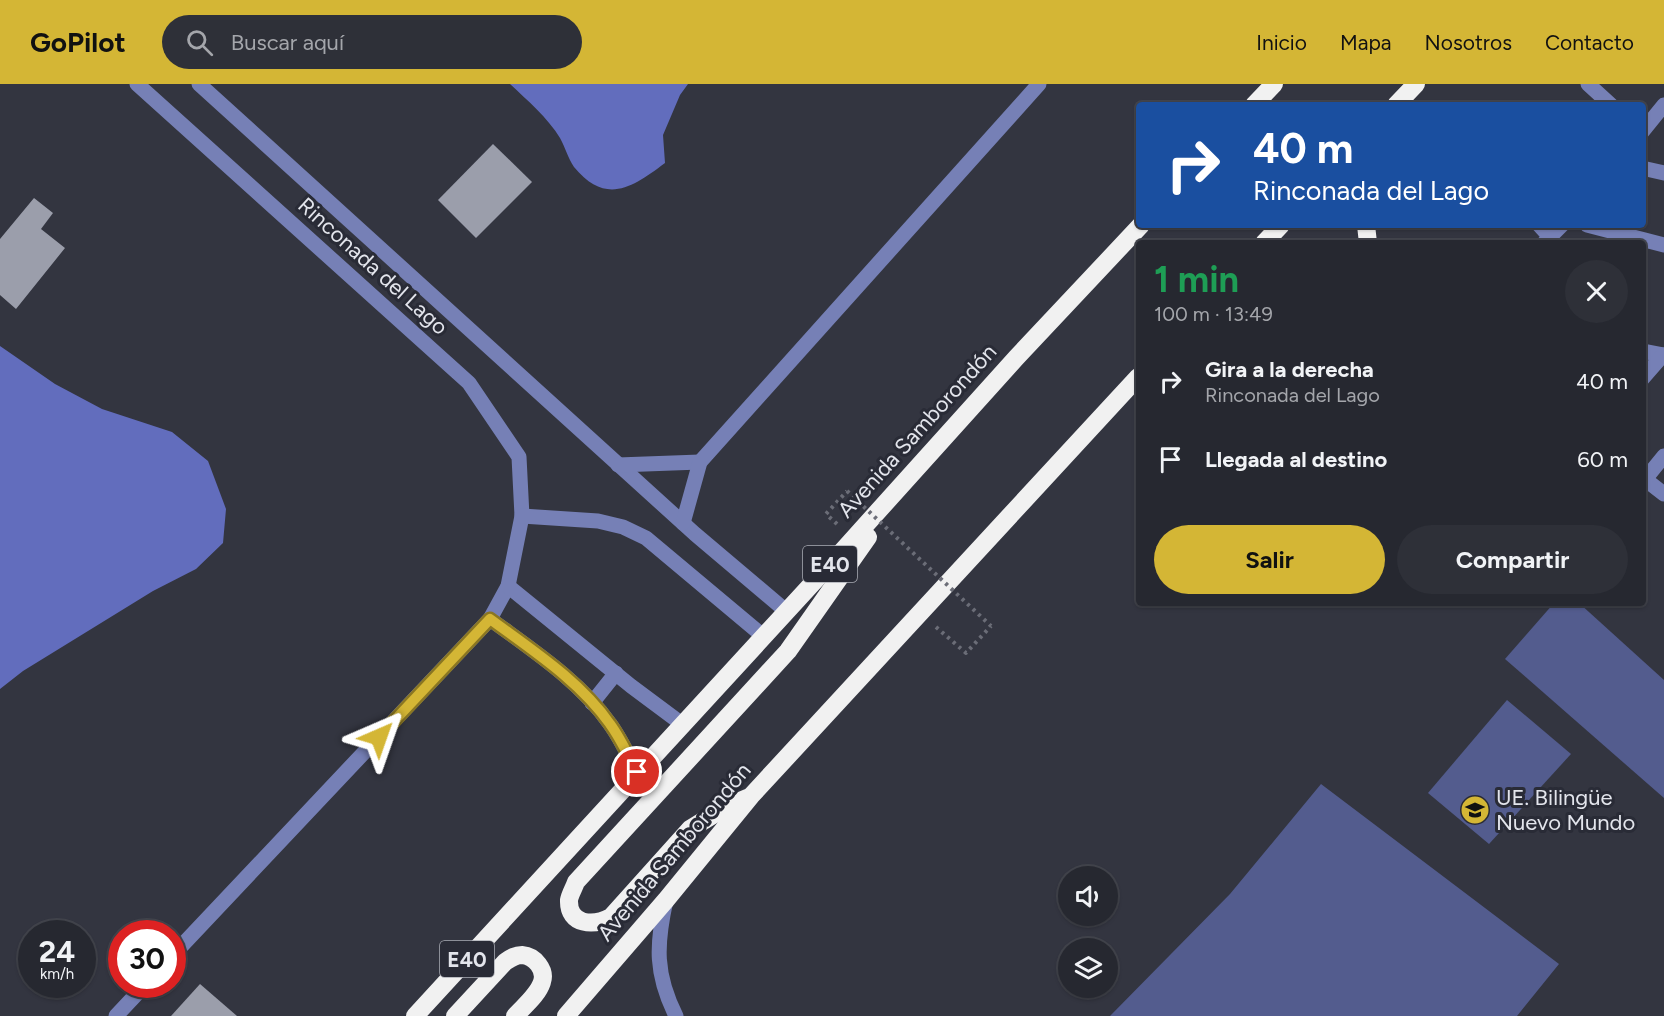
<!DOCTYPE html>
<html lang="es">
<head>
<meta charset="utf-8">
<style>
  :root { --surface:#262830; --page:#2e3038; --text:#f1f3f6; --muted:#a4a6ab; --line:#42444c; --accent:#d4b635 }
  body { margin:0; font-family:Figtree,sans-serif; background:var(--page); color:var(--text); height:100vh; display:flex; flex-direction:column; font-size:22px; white-space:nowrap }
  * { box-sizing:border-box; margin:0 }
  p { font-size:20px; color:var(--muted) }
  .icon { flex:none; width:33px; height:33px; fill:none; stroke:currentColor; stroke-width:2; stroke-linecap:round; stroke-linejoin:round }
  .map { position:relative; flex:1; overflow:hidden }
  .drawer { position:absolute; left:1136px; top:156px; width:510px; height:366px; display:flex; flex-direction:column; background:var(--surface); border-radius:6px; box-shadow:0 2px 4px #0004,0 0 0 2px var(--line) }
  .drawer>* { flex:none }
  .top-card { position:absolute; left:1136px; top:18px; width:510px; height:126px; border-radius:6px; box-shadow:0 2px 4px #0004,0 0 0 2px var(--line); background:#1a4fa0; color:#fff; overflow:hidden }
  .buttons { position:absolute; left:1058px; top:782px; display:grid; gap:12px }
  .buttons a { display:grid; place-items:center; width:60px; height:60px; border-radius:50%; background:var(--surface); box-shadow:0 2px 4px #0004,0 0 0 2px var(--line); font-size:30px }
  .speed { position:absolute; left:18px; top:836px; display:flex; gap:12px; font-size:30px; font-weight:700; text-align:center }
  .speed>* { display:grid; place-content:center; width:78px; height:78px; border-radius:50%; background:var(--surface); box-shadow:0 2px 4px #0004,0 0 0 2px var(--line); line-height:1 }
  .speed small { font-size:15px; font-weight:400 }
  .speed .limit { border:9px solid #d22; background:#fff; color:#111 }
  .pin { position:absolute; display:grid; place-items:center; width:51px; height:51px; color:#fff; margin:-26px; border:3px solid #fff; border-radius:50%; box-shadow:0 2px 6px #0007 }
  .me { position:absolute; width:66px; margin:-33px; rotate:43deg; stroke-linejoin:round; filter:drop-shadow(0 0 4px #0008) }
  .turn { display:flex; align-items:center; gap:21px; height:126px; padding:0 18px; font-size:27px }
  .turn .icon { width:78px; height:78px; stroke-width:2.5 }
  .turn b { display:block; font-size:42px; line-height:51px }
  .round { display:grid; place-items:center; flex:none; width:63px; height:63px; border-radius:32px; background:var(--page) }
  .head { display:flex; align-items:center; justify-content:space-between; height:102px; padding:0 18px }
  h1 { font-size:36px; font-weight:700; line-height:45px; color:#1e9e55 }
  .primary-button { display:flex; gap:12px; margin-top:auto; padding:12px 18px }
  .primary-button a { flex:1; height:69px; border-radius:36px; background:var(--accent); color:#111; font-size:24px; font-weight:700; line-height:69px; text-align:center }
  .primary-button a+a { background:var(--page); color:var(--text) }
  ul { padding:0; list-style:none }
  li { display:flex; align-items:center; gap:18px; height:78px; padding:0 18px }
  li div { flex:1 }
  li b { display:block; font-size:22px }
  li em { font-style:normal }
  header { display:flex; align-items:center; gap:36px; box-sizing:border-box; height:84px; padding:0 30px; background:var(--accent); color:#111 }
  header strong { font-size:28px }
  nav { display:flex; gap:33px; margin-inline-start:auto; font-size:21px }
  .search { width:420px; height:54px; background:var(--page); display:flex; align-items:center; gap:15px; box-sizing:border-box; padding:0 21px; border-radius:33px; color:var(--muted); font-size:22px }
  .map>svg:first-child { display:block }
  .green { fill:#535c8e }
  .water { fill:#626dbd }
  .building { fill:#9b9eab }
  .lines { fill:none; stroke-linecap:round; stroke-linejoin:round }
  .path { stroke:#6b6d77; stroke-width:4; stroke-dasharray:3 4.5; stroke-linecap:butt }
  .minor { stroke:#7680b6; stroke-width:15 }
  .highway { stroke:#f1f1f1; stroke-width:18 }
  .path-bridge { stroke:#6b6d77; stroke-width:4; stroke-dasharray:3 4.5; stroke-linecap:butt }
  .route-casing { stroke:#8a7622; stroke-width:15 }
  .route { stroke:#d4b635; stroke-width:10 }
  .labels { text-anchor:middle; dominant-baseline:central; stroke-width:6; stroke-linejoin:round; paint-order:stroke }
  .shield { fill:#292b36; stroke:#abadb5; stroke-width:1.5 }
  .shield-label { font-size:21px; font-weight:bold; fill:#e3e5ec }
  .street-label { font-size:22px; fill:#e3e5ec; stroke:#292b36 }
  .poi-label { font-size:22px; fill:#e3e5ec; stroke:#292b36; text-anchor:start }
</style>
</head>
<body>
<header>
<strong>GoPilot</strong>
<div class="search"><svg class="icon" aria-label="search" viewBox="0 0 24 24"><circle cx="10" cy="10" r="6"/><path d="M15 15l6 6"/></svg>Buscar aquí</div>
<nav><a>Inicio</a><a>Mapa</a><a>Nosotros</a><a>Contacto</a></nav>
</header>
<div class="map">
<svg width="1664" height="932" viewBox="0 0 1664 932">
  <rect width="100%" height="100%" fill="#333540"/>
  <g class="green">
    <polygon points="1554,519 1579,519 1664,596 1664,714 1505,575"/>
    <polygon points="1507,616 1571,670 1489,760 1428,709"/>
    <polygon points="1321,700 1559,880 1517,932 1110,932 1230,810"/>
  </g>
  <g class="water">
    <path d="M 510,0 L 688,0 L 680,11 L 663,51 L 665,79 C 633,103 606,122 574,83 C 568,74 565,63 560,54 C 548,34 527,16 510,0 Z"/>
    <polygon points="0,262 55,300 102,325 172,348 208,377 226,425 223,459 196,485 153,507 23,587 0,605"/>
  </g>
  <g class="building">
    <polygon points="493,60 532,98 476,154 438,116"/>
    <polygon points="34,114 53,129 41,145 65,164 16,225 0,211 0,155"/>
    <polygon points="200,900 237,932 171,932"/>
  </g>
  <g class="lines">
    <g class="path">
      <polyline points="837,440 826,430 847,407"/>
      <polyline points="936,543 966,569 991,542"/>
    </g>
    <g class="minor">
      <polyline points="137,0 469,299 519,373 522,432 508,502 490,535 172,872"/>
      <polyline points="199,0 695,450 786,527"/>
      <polyline points="1588,0 1611,21"/>
      <polyline points="1642,48 1664,21"/>
      <polyline points="1642,84 1664,89"/>
      <polyline points="1539,141 1550,153"/>
      <polyline points="1587,141 1664,161"/>
      <polyline points="1544,159 1562,141"/>
      <polyline points="1642,267 1664,271"/>
      <polyline points="1642,295 1663,271"/>
      <polyline points="618,381 700,378"/>
      <polyline points="1646,396 1664,410"/>
      <polyline points="1642,399 1664,372"/>
      <polyline points="522,432 598,437 623,443 646,454 763,552"/>
      <polyline points="683,439 700,378 1039,0"/>
      <polyline points="508,502 631,602 682,640"/>
      <path d="M 490,535 C 532,566 580,597 610,640 C 621,655 629,673 637,688"/>
      <polyline points="592,619 616,589"/>
      <path d="M 666,816 C 656,861 655,890 676,932"/>
      <polyline points="116,932 146,900"/>
    </g>
    <g class="highway">
      <polyline points="1254,21 1274,0"/>
      <polyline points="1396,21 1416,0"/>
      <polyline points="1366,141 1368,159"/>
      <polyline points="1264,159 1281,141"/>
      <path d="M 747,714 L 726,723 L 690,745 L 611,833 C 594,842 568,842 569,816 C 570,810 574,804 576,798 L 788,567 L 868,453"/>
      <polyline points="415,932 844,465 1016,274 1141,141"/>
      <path d="M 455,932 L 505,878 C 511,874 515,871 522,871 C 535,872 546,886 542,898 C 538,911 524,922 515,932"/>
      <polyline points="566,932 666,816 751,712 1138,293"/>
    </g>
    <polyline class="path-bridge" points="847,407 991,542"/>
  </g>
  <g class="lines">
    <g class="route-casing">
      <path id="route" d="M 379,653 L 490,535 C 532,566 580,597 610,640 C 621,655 629,673 637,688"/>
    </g>
    <use href="#route" class="route"/>
  </g>
  <defs>
    <g id="school-disc" transform="scale(1.5)"><circle r="9.5" fill="#d4b635" stroke="#292b36"/><path d="M0-5L7-2L0 1L-7-2ZM-4 1L0 2.5L4 1V4Q0 6-4 4Z" fill="#111"/></g>
  </defs>
  <g fill-rule="evenodd">
    <use href="#school-disc" x="1475" y="726"/>
  </g>
  <g class="labels">
    <g class="shield">
      <rect x="803" y="462" width="54" height="36" rx="4.5"/>
      <rect x="440" y="857" width="54" height="36" rx="4.5"/>
    </g>
    <g class="shield-label">
      <text x="830" y="480">E40</text>
      <text x="467" y="875">E40</text>
    </g>
    <g class="street-label">
      <text transform="translate(373 182) rotate(42)">Rinconada del Lago</text>
      <text transform="translate(917 347) rotate(-48)">Avenida Samborondón</text>
      <text transform="translate(674 768) rotate(-50)">Avenida Samborondón</text>
    </g>
    <g class="poi-label">
      <text x="1496" y="713">UE. Bilingüe<tspan x="1496" dy="25">Nuevo Mundo</tspan></text>
    </g>
  </g>
</svg>
<div class="buttons">
<a><svg class="icon" aria-label="sound" viewBox="0 0 24 24"><path d="M4 9h4l5-4v14l-5-4H4zM17 9q2 3 0 6"/></svg></a>
<a><svg class="icon" aria-label="layers" viewBox="0 0 24 24"><path d="M12 4l9 5-9 5-9-5zM3 14l9 5 9-5"/></svg></a>
</div>
<div class="speed"><div>24<small>km/h</small></div><div class="limit">30</div></div>
<div class="pin" style="left:637px;top:688px;background:#d93025"><svg class="icon" aria-label="arrive" viewBox="0 0 24 24"><path d="M6 21V4h12l-3 4 3 4H6"/></svg></div>
<svg class="me" style="left:379px;top:653px" viewBox="-20 -20 40 40"><path d="M0-17L14 15 0 8-14 15z" fill="#d4b635" stroke="#fff" stroke-width="4"/></svg>
<div class="top-card">
<div class="turn"><svg class="icon" aria-label="right" viewBox="0 0 24 24"><path d="M7 20v-9h11M14 6l5 5-5 5"/></svg><div><b>40 m</b>Rinconada del Lago</div></div>
</div>
<section class="drawer">
<div class="head"><div><h1>1 min</h1><p>100 m · 13:49</p></div><a class="round"><svg class="icon" aria-label="close" viewBox="0 0 24 24"><path d="M6 6l12 12M18 6L6 18"/></svg></a></div>
<ul>
<li><svg class="icon" aria-label="right" viewBox="0 0 24 24"><path d="M7 20v-9h11M14 6l5 5-5 5"/></svg><div><b>Gira a la derecha</b><p>Rinconada del Lago</p></div><em>40 m</em></li>
<li><svg class="icon" aria-label="arrive" viewBox="0 0 24 24"><path d="M6 21V4h12l-3 4 3 4H6"/></svg><div><b>Llegada al destino</b></div><em>60 m</em></li>
</ul>
<div class="primary-button"><a>Salir</a><a>Compartir</a></div>
</section>
</div>
</body>
</html>
